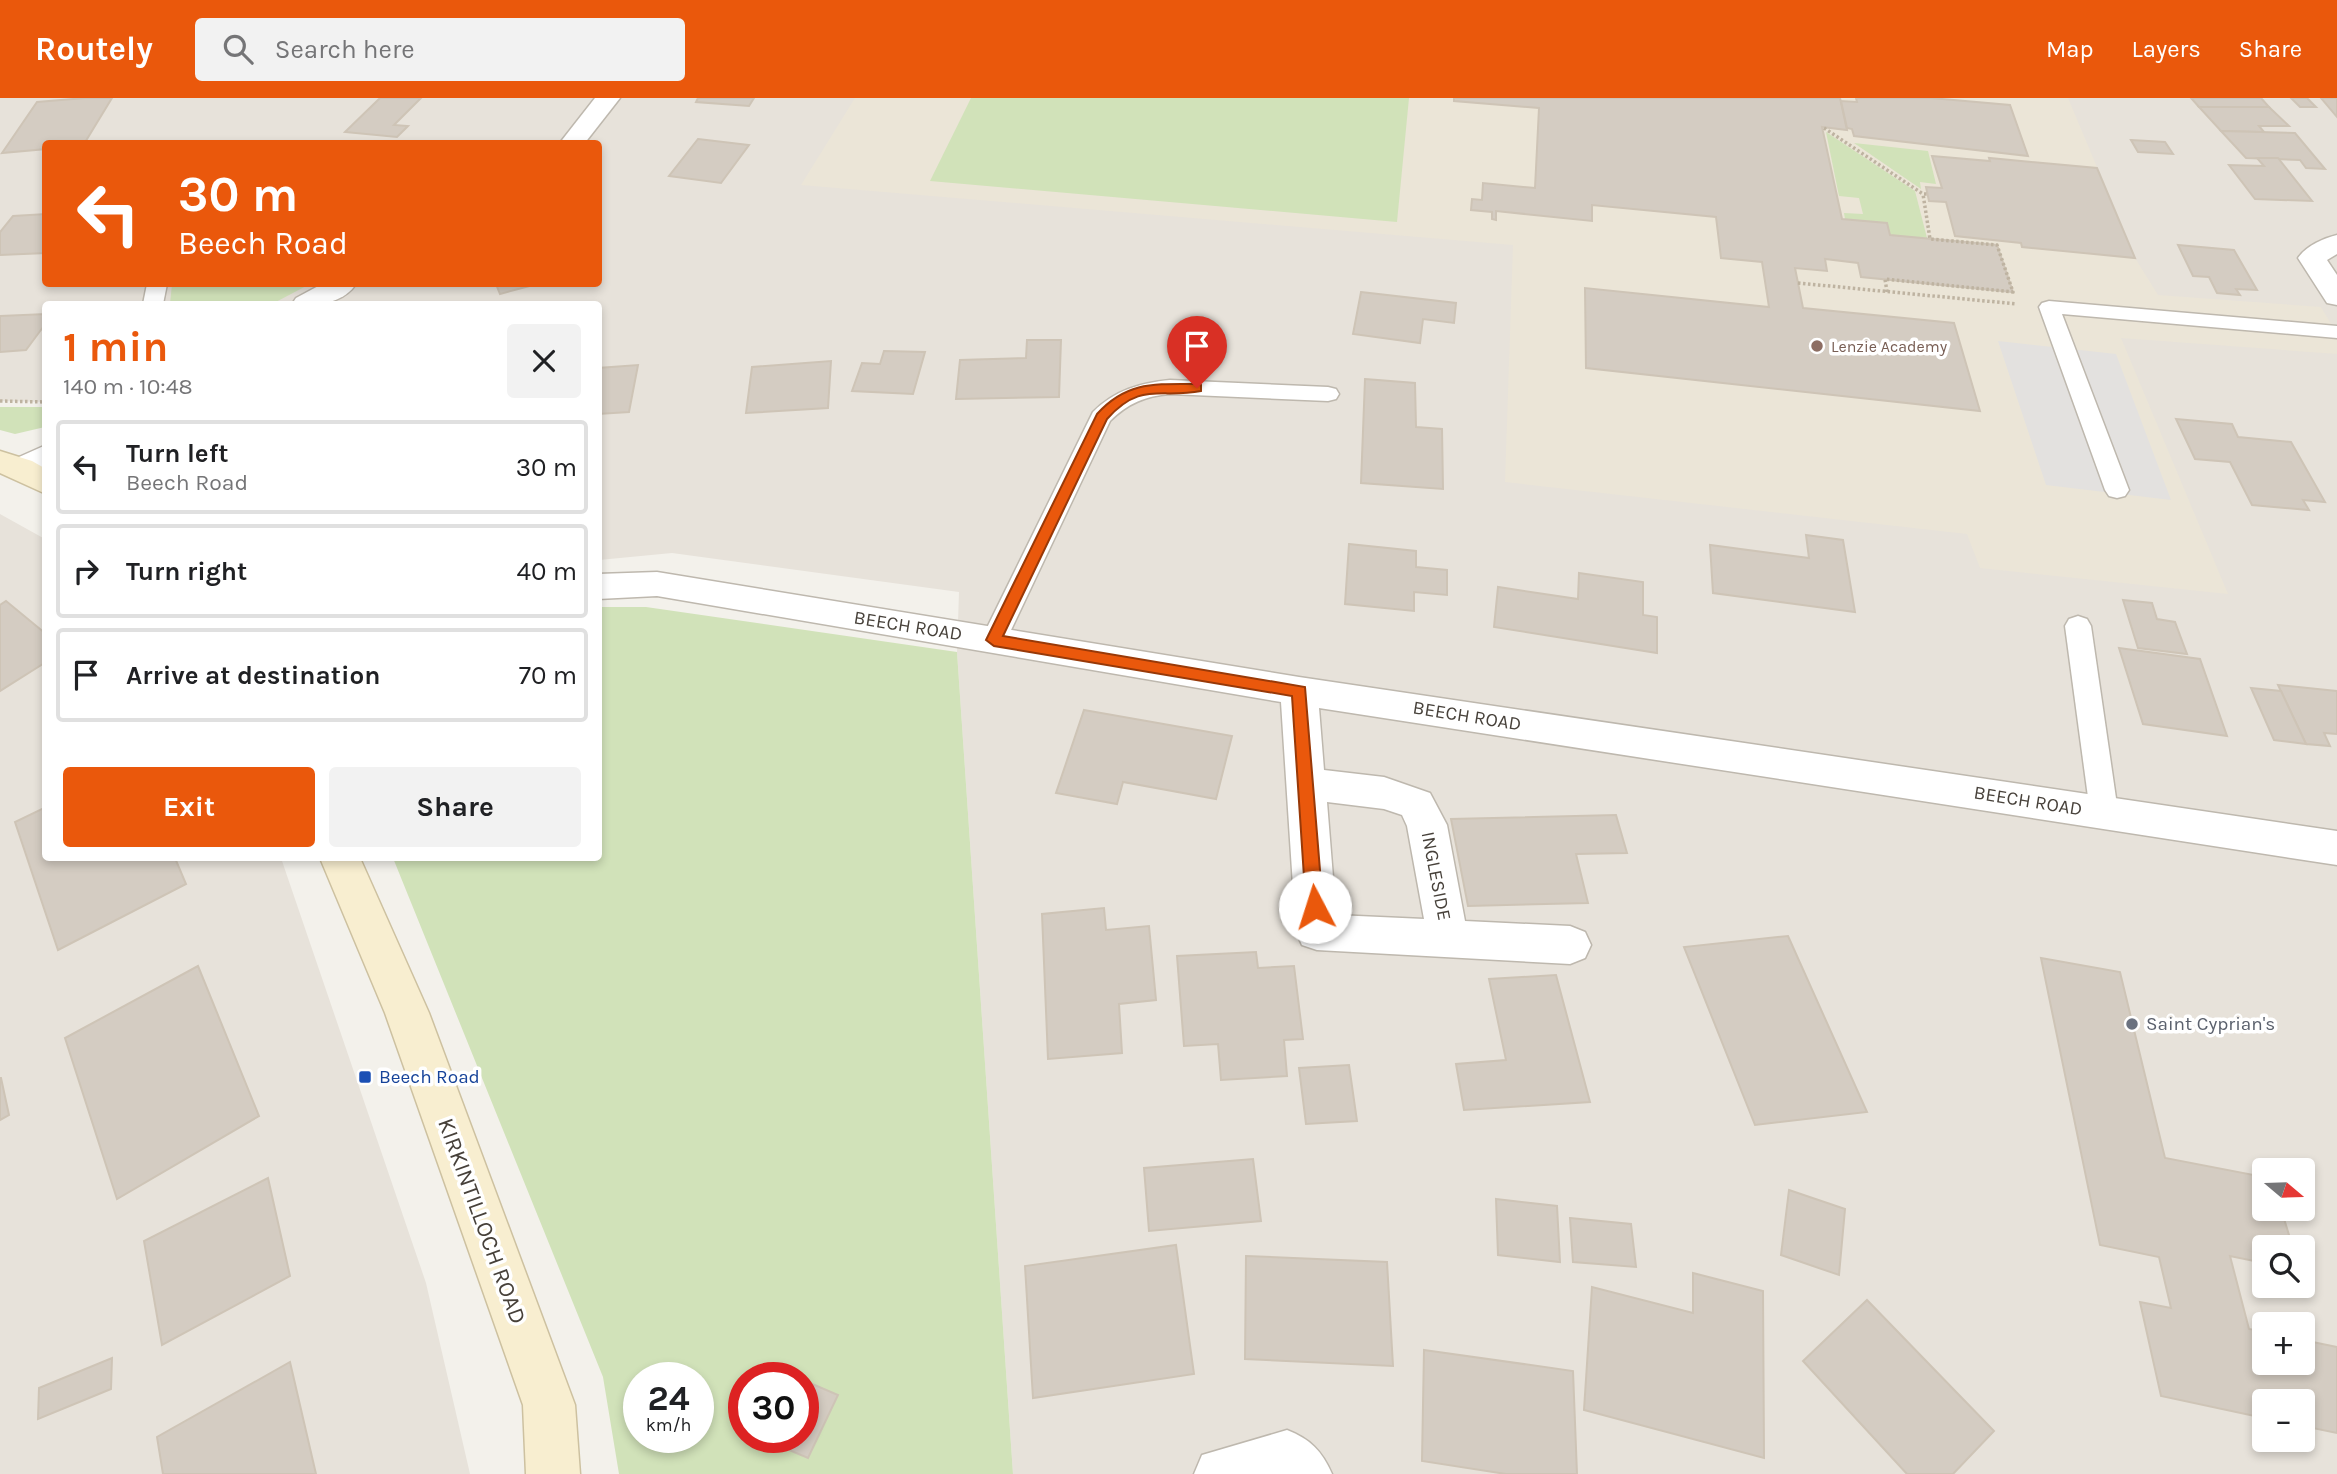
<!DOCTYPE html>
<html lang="en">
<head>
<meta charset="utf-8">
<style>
  :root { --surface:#fff; --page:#f2f2f2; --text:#202124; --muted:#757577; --line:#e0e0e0; --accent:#ea580c }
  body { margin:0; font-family:Karla,sans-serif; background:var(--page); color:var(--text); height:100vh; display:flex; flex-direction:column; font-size:26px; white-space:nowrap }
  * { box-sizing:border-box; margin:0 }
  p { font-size:23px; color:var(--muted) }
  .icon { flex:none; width:38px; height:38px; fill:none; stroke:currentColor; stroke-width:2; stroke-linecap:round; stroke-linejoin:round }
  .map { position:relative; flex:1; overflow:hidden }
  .details { position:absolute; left:42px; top:203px; width:560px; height:560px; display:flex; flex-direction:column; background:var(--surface); border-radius:7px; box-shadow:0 4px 10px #0003 }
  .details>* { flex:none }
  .top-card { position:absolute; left:42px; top:42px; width:560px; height:147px; border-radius:7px; box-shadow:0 4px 10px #0003; background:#ea580c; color:#fff; overflow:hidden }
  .needle { width:46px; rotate:109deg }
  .tools { position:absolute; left:2252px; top:1060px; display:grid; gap:14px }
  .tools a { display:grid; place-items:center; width:63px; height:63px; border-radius:7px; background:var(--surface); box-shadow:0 4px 10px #0003; font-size:35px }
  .speed { position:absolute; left:623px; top:1264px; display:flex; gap:14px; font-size:35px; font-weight:700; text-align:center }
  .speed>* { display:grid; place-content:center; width:91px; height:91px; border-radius:50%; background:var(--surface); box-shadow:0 4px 10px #0003; line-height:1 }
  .speed small { font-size:18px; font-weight:400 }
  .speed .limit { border:10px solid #d22; background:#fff; color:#111 }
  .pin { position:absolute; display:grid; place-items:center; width:60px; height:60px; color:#fff; margin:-72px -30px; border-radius:50% 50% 50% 0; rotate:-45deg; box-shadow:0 0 7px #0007 }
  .pin .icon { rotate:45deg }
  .me { position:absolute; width:77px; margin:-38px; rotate:355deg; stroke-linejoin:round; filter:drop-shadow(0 0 5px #0008) }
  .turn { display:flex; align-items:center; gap:24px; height:147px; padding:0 21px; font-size:32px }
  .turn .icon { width:91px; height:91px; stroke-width:2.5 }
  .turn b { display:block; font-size:49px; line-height:60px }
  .round { display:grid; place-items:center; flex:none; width:74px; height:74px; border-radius:7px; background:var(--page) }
  .overview { display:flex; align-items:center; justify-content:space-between; height:119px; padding:0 21px }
  h1 { font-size:42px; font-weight:700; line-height:52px; color:var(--accent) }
  .primary-button { display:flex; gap:14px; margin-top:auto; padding:14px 21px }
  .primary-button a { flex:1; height:80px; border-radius:7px; background:var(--accent); color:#fff; font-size:28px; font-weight:700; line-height:80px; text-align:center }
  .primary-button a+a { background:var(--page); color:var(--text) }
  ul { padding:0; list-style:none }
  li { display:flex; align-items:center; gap:21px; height:94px; margin:0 14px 10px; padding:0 7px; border:4px solid var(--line); border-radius:7px }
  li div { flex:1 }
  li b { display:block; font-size:26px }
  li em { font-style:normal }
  header { display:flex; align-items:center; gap:42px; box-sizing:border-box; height:98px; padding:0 35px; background:var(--accent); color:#fff }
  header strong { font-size:33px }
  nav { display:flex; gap:38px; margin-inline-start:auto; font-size:24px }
  .search { width:490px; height:63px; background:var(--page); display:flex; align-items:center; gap:18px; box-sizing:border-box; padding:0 24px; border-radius:7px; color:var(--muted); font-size:26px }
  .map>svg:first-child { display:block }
  .residential { fill:#e7e2da; fill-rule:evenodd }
  .education { fill:#ebe5d7 }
  .green { fill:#d1e2b9; fill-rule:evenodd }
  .parking { fill:#e3e1df }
  .building { fill:#d4ccc2; stroke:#cec4b6; stroke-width:2 }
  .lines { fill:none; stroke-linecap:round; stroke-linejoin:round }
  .service-casing { stroke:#beb8ae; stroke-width:3 }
  .minor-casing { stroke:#beb8ae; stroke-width:3 }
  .secondary-casing { stroke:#cdc1a0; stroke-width:3 }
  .path { stroke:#beb3a1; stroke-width:3.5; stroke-dasharray:2.5 2.5; stroke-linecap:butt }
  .service { fill:#fff; fill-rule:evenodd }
  .minor { fill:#fff; fill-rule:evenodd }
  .secondary { fill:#f8eed0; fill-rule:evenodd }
  .route { fill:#ea580c; stroke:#983908; stroke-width:2 }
  .education-dot { fill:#8d6e63; stroke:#fff; stroke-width:2.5 }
  .worship-dot { fill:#6b7280; stroke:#fff; stroke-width:2.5 }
  .transit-dot { fill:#1a4fb4; stroke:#fff; stroke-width:2.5 }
  .labels { text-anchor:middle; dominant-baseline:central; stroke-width:7; stroke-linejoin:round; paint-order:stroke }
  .far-education-label { font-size:16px; fill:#785e54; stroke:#fff; text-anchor:start }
  .street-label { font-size:19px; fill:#47413a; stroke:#fff }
  .worship-label { font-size:19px; fill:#5b616d; stroke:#fff; text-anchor:start }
  .transit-label { font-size:19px; fill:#164399; stroke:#fff; text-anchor:start }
  .near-street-label { font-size:23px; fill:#47413a; stroke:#fff }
</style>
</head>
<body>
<header>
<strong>Routely</strong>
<div class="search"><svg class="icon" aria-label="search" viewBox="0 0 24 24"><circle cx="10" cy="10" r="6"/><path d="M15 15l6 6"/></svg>Search here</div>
<nav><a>Map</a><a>Layers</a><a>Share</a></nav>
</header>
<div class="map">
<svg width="2337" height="1376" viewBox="0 0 2337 1376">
  <rect width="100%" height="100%" fill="#f3f1eb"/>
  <g class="residential">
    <path d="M 0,0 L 2337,0 L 2337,1376 L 1013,1376 L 957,554 L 959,494 L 672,455 L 599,462 L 598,206 L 46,206 L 45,304 L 0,303 ZM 46,46 L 598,46 L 598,186 L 46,186 ZM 2264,1073 L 2303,1073 L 2303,1111 L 2264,1111 ZM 2264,1150 L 2303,1150 L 2303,1188 L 2264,1188 ZM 2264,1227 L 2303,1227 L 2303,1265 L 2264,1265 ZM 2264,1304 L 2303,1304 L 2303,1342 L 2264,1342 Z"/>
    <polygon points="0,416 45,441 46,760 281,760 426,1185 470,1376 0,1376"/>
  </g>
  <polygon class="education" points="855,0 2068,0 2135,160 2158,197 2321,209 2337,236 2337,256 2121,240 2228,496 1980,470 1967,436 1505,384 1513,147 801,87"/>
  <g class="green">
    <polygon points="971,0 1409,0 1397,124 930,83"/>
    <polygon points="1826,34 1915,93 1927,140 1890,137 1887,125 1845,121 1844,115 1863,116 1859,100 1839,98"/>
    <polygon points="1854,45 1928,53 1936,86 1920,84 1921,91"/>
    <polygon points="172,186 310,186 272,206 170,206"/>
    <polygon points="0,309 45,309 45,329 15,336 0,332"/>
    <path d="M 599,509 L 646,509 L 957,554 L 1013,1376 L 619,1376 L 603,1279 L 393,760 L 598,760 ZM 639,1279 L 698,1279 L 698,1339 L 639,1339 ZM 744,1279 L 803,1279 L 803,1339 L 744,1339 Z"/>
  </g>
  <polygon class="parking" points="1998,243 2116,256 2171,402 2046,387"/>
  <g class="building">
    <polygon points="85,0 112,0 84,46 46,46 46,51 2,55 37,4"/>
    <polygon points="380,0 421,0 394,27 408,28 397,39 345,34"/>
    <polygon points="698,0 754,0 749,8 696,4"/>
    <polygon points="1454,0 1840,0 1847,32 1822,29 1842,121 1887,125 1890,137 1997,147 2013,194 1861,179 1858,165 1825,161 1827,173 1795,170 1803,210 1954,225 1980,313 1586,270 1585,190 1769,209 1762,164 1721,160 1716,119 1592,107 1592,123 1496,113 1496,122 1492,121 1492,114 1471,112 1472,101 1482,102 1483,85 1535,90 1539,10 1454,3"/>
    <polygon points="1856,0 1931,0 2010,7 2028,58 1854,38 1852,31 1847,30 1841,3 1857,4"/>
    <polygon points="2191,0 2261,0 2269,9 2199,9"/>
    <polygon points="2291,0 2307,0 2316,9 2300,9"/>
    <polygon points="2321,0 2337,0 2337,19"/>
    <polygon points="2199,9 2269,9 2289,28 2259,28 2264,34 2221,33"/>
    <polygon points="2221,33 2295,35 2325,71 2306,70 2300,62 2246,60"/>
    <polygon points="698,41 749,47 721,85 669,78"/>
    <polygon points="2131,42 2165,44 2173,56 2138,54"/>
    <polygon points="1932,58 1990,63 1989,60 2097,70 2135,160 2022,149 2021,145 1955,138 1946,104 1929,103 1926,89 1942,90"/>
    <polygon points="2257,60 2278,60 2312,103 2255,101 2229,67 2264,68"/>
    <polygon points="46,116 46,155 0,157 0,134 13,118"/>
    <polygon points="2178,147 2234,152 2257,192 2236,191 2240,197 2217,195 2209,179 2193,178"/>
    <polygon points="496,186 537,186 500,196"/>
    <polygon points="1361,194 1456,205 1454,225 1423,221 1420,245 1353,236"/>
    <polygon points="46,216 46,225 26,252 0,254 0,218"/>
    <polygon points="1027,242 1061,242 1059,299 956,301 960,262 1026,260"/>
    <polygon points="884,253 925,254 913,296 852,293 862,265 880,266"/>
    <polygon points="831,263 828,310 746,315 752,269"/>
    <polygon points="638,267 629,314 598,316 598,270"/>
    <polygon points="1365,281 1415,285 1416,329 1442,331 1443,391 1361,385"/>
    <polygon points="2176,321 2232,326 2238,339 2291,344 2325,404 2303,402 2309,412 2252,407 2230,364 2195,361"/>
    <polygon points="1806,437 1843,442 1855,514 1713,495 1710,447 1809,460"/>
    <polygon points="1349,446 1416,453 1416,469 1447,472 1447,497 1414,494 1414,513 1345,506"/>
    <polygon points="1579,475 1643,484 1643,517 1657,519 1657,555 1494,529 1498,489 1578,501"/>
    <polygon points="2123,502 2152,505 2157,521 2175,524 2187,556 2138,550"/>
    <polygon points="6,503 46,536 46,564 0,593 0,507"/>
    <polygon points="2119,550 2200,561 2227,638 2143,626"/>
    <polygon points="2278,587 2337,593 2337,636 2324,635 2330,648 2306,646"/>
    <polygon points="2251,590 2281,593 2306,646 2274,642"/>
    <polygon points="1084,612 1232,638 1216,701 1123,684 1117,706 1056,695"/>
    <polygon points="46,709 46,760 175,760 186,786 58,852 15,724"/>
    <polygon points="1616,717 1627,755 1576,756 1588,805 1468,808 1451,721"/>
    <polygon points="1104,810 1106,832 1149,828 1156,902 1119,906 1122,955 1048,961 1042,816"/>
    <polygon points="1788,838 1867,1014 1755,1027 1684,849"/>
    <polygon points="1256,854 1258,870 1294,868 1303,941 1284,942 1287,978 1221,982 1218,946 1184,948 1177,858"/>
    <polygon points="2041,860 2120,874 2165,1060 2264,1079 2264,1111 2281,1111 2293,1150 2264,1150 2264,1165 2230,1158 2249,1231 2264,1234 2264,1265 2303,1265 2303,1242 2337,1249 2337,1335 2303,1328 2303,1304 2264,1304 2264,1320 2161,1298 2140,1204 2171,1210 2159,1159 2100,1147"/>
    <polygon points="198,868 259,1018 117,1101 65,940"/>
    <polygon points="1556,877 1590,1004 1464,1012 1456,966 1506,962 1489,881"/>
    <polygon points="1349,967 1357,1023 1306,1026 1299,970"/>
    <polygon points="1,980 9,1017 0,1022 0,980"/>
    <polygon points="1253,1061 1261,1123 1149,1133 1144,1070"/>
    <polygon points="268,1080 290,1178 162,1247 144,1143"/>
    <polygon points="1789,1092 1845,1111 1839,1177 1781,1157"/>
    <polygon points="1496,1101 1557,1108 1560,1164 1498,1157"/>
    <polygon points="1570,1120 1631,1126 1636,1169 1573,1164"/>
    <polygon points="1176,1147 1194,1276 1033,1300 1025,1168"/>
    <polygon points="1246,1158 1387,1164 1393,1268 1245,1261"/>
    <polygon points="1693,1175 1763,1193 1764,1360 1584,1312 1592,1189 1693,1215"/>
    <polygon points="1867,1202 1994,1333 1953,1376 1907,1376 1803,1263"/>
    <polygon points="1424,1252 1573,1273 1577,1376 1506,1376 1422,1363"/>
    <polygon points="112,1260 111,1291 38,1321 39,1290"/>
    <polygon points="290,1264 316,1376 163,1376 157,1339"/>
    <polygon points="771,1268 797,1279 766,1279"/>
    <polygon points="803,1282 838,1297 808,1360 758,1339 803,1339"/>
  </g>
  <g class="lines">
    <g class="service-casing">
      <g id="service">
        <polygon points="147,186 167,186 163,206 143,206"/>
        <polygon points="2049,203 2337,228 2337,240 2062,216 2129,392 2125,398 2117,400 2109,398 2105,392 2039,209 2042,205"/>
        <path d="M 1170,282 L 1328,289 L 1336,291 L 1339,296 L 1336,301 L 1328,303 L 1170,296 C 1146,298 1128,305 1110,323 L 1003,549 L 994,552 L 985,549 L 981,542 L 1093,314 C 1115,292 1140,285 1170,282 Z"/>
        <polygon points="2078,518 2087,521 2091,528 2118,714 2114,722 2104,726 2094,722 2090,714 2065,528 2069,521"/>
      </g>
    </g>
    <g class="minor-casing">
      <g id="minor">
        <polygon points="595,0 620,0 584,46 559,46"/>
        <path d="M 2337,137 L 2337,156 L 2327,162 L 2337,177 L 2337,207 L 2327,205 L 2298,160 C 2306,148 2324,140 2337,137 Z"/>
        <path d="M 322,186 L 356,186 C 342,207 314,208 292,206 L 296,200 Z"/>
        <polygon points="46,347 46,371 21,382 10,379 5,371 10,363"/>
        <path d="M 657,474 L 1299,579 L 2337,733 L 2337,767 L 1319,610 L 1324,672 L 1384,679 L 1430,695 L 1447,727 L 1465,823 L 1570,828 L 1585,834 L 1591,847 L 1585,860 L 1570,866 L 1317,852 L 1302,847 L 1296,834 L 1281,604 L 657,498 L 598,501 L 598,476 ZM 1327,704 L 1384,711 L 1402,717 L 1407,728 L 1424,821 L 1336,817 Z"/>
        <path d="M 1287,1332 C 1310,1341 1322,1353 1332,1376 L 1194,1376 L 1202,1357 Z"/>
      </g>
    </g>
    <g class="secondary-casing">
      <g id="secondary">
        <polygon points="0,353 32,363 46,371 46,396 0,375"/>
        <polygon points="320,760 360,760 429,915 575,1307 580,1376 526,1376 523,1307 385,915"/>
      </g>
    </g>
    <g class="path">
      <polyline points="1824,30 1923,96 1927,96"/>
      <polyline points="1798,185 2017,206"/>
      <polyline points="1887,194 1885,181 2013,194 1997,147 1930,141 1923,96"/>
      <polyline points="0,303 46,304"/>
    </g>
    <use href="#service" class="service"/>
    <use href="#minor" class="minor"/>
    <use href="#secondary" class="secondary"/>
  </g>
  <path class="route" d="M 1197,286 L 1201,287 L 1201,293 C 1160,301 1141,283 1107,321 L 1003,538 L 1305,589 L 1323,809 L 1321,814 L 1315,817 L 1309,814 L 1306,809 L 1292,598 L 994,548 L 986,542 L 1097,316 C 1127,283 1155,286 1197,286 Z"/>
  <circle class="education-dot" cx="1817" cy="248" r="7"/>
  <circle class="worship-dot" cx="2132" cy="926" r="7"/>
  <rect class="transit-dot" x="358" y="972" width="14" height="14" rx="3.5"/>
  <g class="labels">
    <g class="far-education-label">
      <text x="1831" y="248">Lenzie Academy</text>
    </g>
    <g class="street-label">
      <text transform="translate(908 528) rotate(9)">BEECH ROAD</text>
      <text transform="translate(1467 618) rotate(9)">BEECH ROAD</text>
      <text transform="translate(2028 703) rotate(9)">BEECH ROAD</text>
      <text transform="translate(1436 778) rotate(79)">INGLESIDE</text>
    </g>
    <g class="worship-label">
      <text x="2146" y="926">Saint Cyprian's</text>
    </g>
    <g class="transit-label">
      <text x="379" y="979">Beech Road</text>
    </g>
    <g class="near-street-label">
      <text transform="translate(482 1123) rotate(70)">KIRKINTILLOCH ROAD</text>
    </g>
  </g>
</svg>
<div class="tools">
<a><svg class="needle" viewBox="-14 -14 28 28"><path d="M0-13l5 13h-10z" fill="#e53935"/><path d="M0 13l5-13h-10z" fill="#757577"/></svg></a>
<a><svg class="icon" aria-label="search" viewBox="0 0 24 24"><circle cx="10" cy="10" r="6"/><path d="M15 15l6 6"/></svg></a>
<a>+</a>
<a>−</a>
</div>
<div class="speed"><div>24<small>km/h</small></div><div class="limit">30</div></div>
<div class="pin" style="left:1197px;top:290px;background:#d93025"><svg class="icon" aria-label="arrive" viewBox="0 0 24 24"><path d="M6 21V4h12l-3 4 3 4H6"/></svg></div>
<svg class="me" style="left:1315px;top:809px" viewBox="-20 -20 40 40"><circle r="19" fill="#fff"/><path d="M0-13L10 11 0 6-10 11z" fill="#ea580c"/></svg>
<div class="top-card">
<div class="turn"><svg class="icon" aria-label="left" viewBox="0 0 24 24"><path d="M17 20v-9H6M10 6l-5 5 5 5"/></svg><div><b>30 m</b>Beech Road</div></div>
</div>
<section class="details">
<div class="overview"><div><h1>1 min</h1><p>140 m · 10:48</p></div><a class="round"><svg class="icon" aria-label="close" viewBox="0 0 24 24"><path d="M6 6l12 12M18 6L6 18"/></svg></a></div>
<ul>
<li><svg class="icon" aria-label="left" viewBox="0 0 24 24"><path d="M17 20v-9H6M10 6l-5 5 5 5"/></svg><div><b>Turn left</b><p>Beech Road</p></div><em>30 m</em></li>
<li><svg class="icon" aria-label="right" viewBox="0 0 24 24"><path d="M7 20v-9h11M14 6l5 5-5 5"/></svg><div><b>Turn right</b></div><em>40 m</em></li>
<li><svg class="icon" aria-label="arrive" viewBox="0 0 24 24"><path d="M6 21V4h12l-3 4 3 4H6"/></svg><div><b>Arrive at destination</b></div><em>70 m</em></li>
</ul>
<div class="primary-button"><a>Exit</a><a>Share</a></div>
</section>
</div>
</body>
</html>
